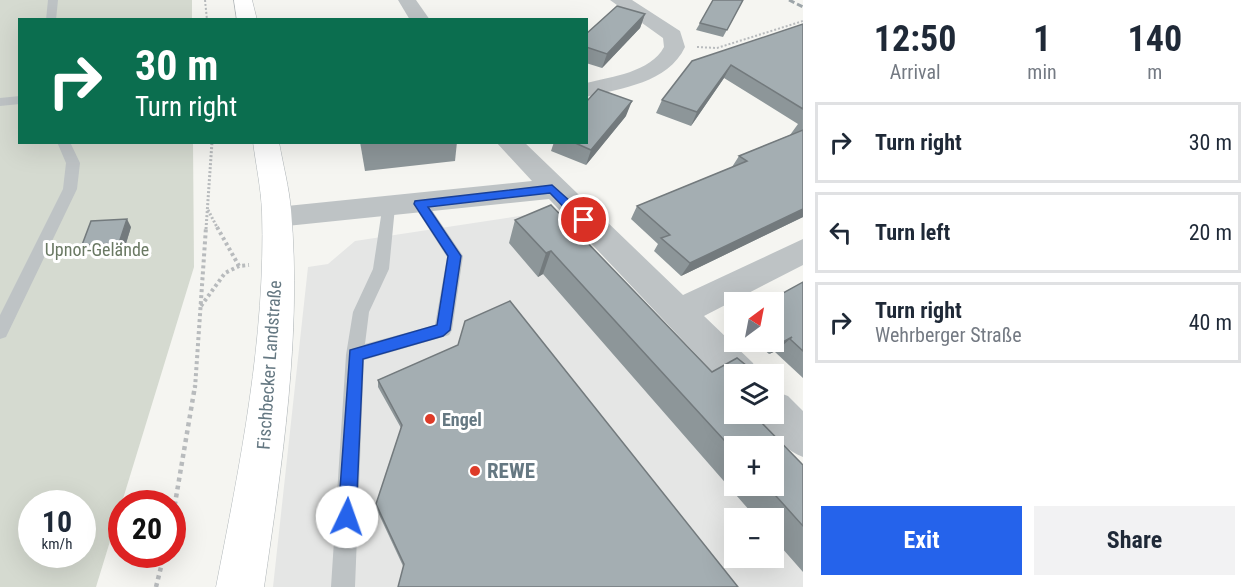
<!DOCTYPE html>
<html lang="en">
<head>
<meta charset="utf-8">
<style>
  :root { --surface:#fff; --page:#f2f2f3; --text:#1f2937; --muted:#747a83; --line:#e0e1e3; --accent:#2563eb }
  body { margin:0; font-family:"Roboto Condensed",sans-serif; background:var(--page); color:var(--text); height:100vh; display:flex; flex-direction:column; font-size:22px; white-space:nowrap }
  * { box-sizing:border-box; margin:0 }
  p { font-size:20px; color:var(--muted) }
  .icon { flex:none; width:33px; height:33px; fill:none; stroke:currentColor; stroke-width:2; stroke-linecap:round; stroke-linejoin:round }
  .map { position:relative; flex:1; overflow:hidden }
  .details { display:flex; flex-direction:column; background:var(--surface); width:450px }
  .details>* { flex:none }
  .banner { position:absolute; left:18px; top:18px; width:570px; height:126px; border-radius:0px; box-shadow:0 6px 24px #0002; background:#0b6e4f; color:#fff; overflow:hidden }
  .needle { width:39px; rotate:32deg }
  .buttons { position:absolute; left:724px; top:292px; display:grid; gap:12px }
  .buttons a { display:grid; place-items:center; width:60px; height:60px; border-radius:0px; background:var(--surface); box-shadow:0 6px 24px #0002; font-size:30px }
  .speed { position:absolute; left:18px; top:490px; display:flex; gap:12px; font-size:30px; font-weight:700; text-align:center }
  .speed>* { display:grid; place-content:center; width:78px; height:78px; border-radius:50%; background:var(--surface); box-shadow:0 6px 24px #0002; line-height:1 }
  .speed small { font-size:15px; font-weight:400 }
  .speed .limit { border:9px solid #d22; background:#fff; color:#111 }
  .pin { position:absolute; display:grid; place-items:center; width:51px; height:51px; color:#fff; margin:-26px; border:3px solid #fff; border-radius:50%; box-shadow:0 2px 6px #0007 }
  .me { position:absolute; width:66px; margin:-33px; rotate:3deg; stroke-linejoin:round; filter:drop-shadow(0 0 4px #0008) }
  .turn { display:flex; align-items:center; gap:21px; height:126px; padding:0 18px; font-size:27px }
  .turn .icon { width:78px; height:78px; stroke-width:2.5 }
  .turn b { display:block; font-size:42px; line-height:51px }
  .eta { display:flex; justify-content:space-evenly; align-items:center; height:102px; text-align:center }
  .eta b { font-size:36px; font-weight:700; line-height:42px }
  .action { display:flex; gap:12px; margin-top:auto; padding:12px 18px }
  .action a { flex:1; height:69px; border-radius:0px; background:var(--accent); color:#fff; font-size:24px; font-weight:700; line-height:69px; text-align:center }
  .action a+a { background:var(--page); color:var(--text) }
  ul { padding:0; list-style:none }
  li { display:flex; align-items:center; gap:18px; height:81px; margin:0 12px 9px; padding:0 6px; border:3px solid var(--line); border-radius:0px }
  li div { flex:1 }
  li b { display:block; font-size:22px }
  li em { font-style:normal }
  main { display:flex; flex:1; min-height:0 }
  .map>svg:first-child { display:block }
  .built { fill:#e5e6e5; fill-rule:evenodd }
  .green { fill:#d5dad0; fill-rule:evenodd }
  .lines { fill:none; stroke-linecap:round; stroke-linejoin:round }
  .primary-casing { stroke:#afb5b8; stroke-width:1 }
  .path-far3 { stroke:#b8bbbd; stroke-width:2; stroke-dasharray:2 2; stroke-linecap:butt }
  .path-far2 { stroke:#b8bbbd; stroke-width:3; stroke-dasharray:2 2; stroke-linecap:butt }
  .path-far1 { stroke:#b8bbbd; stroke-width:4; stroke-dasharray:3 3; stroke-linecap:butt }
  .path { stroke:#b8bbbd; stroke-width:4.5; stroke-dasharray:4 4; stroke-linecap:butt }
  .lane { fill:#bec3c5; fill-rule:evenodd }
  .street { fill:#bec3c5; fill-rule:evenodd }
  .primary { fill:#fff; fill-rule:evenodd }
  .rail { stroke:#9da5a9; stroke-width:3; stroke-dasharray:6 3; stroke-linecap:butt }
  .wall { fill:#8d9699; fill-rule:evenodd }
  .shaded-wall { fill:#737a7d }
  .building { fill:#a4aeb2; stroke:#737a7d; stroke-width:1.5 }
  .route { fill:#2563eb; stroke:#184099; stroke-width:1.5 }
  .poi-dot { fill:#de3b28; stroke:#fff; stroke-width:2 }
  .labels { text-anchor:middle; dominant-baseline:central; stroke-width:6; stroke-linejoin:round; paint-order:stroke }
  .park-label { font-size:18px; fill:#6a7963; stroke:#fff }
  .street-label { font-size:18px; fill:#657882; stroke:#fff }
  .poi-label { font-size:18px; font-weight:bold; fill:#657882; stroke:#fff; text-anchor:start }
  .near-poi-label { font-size:21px; font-weight:bold; fill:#657882; stroke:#fff; text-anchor:start }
</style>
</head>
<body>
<main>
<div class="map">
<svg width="803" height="587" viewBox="0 0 803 587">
  <rect width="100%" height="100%" fill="#f5f5f1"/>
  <path class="built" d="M 552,211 L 735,414 L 745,414 L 803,474 L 803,587 L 273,587 L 308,267 L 328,264 L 355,241 ZM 735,447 L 774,447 L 774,486 L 735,486 ZM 735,519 L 774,519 L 774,558 L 735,558 Z"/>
  <path class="green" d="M 0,0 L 192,0 L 192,19 L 20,20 L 20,142 L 193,143 L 194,267 L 96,587 L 0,587 ZM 32,504 L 82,504 L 82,555 L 32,555 Z"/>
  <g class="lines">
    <g class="primary-casing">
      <g id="primary">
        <polygon points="234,0 252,0 257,20 237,20"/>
        <path d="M 253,142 L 279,142 C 283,165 289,187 291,210 C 302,335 282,463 264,587 L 216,587 C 240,464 266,337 262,211 C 261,188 256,165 253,142 Z"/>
      </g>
    </g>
    <g class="path-far3">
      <polyline points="205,0 207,20"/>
      <polyline points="697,47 717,48 803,21"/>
    </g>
    <g class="path-far2">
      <polyline points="208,210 218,229"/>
      <polyline points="206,229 212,142"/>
    </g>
    <g class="path-far1">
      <polyline points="217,227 239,266 249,265"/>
      <polyline points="201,306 225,273 239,266"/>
      <polyline points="195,388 206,227"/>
    </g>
    <g class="path">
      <polyline points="172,521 195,386"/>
      <polyline points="156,587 164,555"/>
    </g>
    <g class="lane">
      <polygon points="48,0 58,0 56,20 46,20"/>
      <polygon points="20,96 20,104 0,106 0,98"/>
      <polygon points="57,142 70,142 80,163 77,189 6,337 0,339 0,315 63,189 66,163"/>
      <polygon points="420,199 425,200 463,256 452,330 449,335 443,337 364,360 355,587 331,587 346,355 353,312 373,269 383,203 388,202 395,207 389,269 369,312 365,344 435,325 447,257 413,204"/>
    </g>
    <g class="street">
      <polygon points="398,0 416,0 430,20 410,20"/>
      <path d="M 610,0 L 632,0 L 680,31 L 685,47 C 668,83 622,88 586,97 L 586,83 C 611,77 651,72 664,47 L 663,38 Z"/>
      <polygon points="496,142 524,142 683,295 803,239 803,265 704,316 753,363 758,375 735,375 735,390 727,387 549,199 277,227 267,224 262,217 267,210 277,207 532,181"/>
      <path d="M 774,391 L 788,396 L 803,411 L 803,457 C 785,450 765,432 757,414 L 774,414 Z"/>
    </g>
    <use href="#primary" class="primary"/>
    <polyline class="rail" points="789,0 803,7"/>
  </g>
  <g class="wall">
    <polygon points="743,0 723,37 696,30 700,23"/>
    <polygon points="645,14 640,28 602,68 586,63 586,34"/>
    <polygon points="803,24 803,217 681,276 654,251 658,244 631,219 637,206 732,167 739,156 790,135 798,124 724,78 691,126 656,113 662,100"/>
    <polygon points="626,116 586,165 551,151 554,142 586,142"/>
    <polygon points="360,142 457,142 455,161 365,171"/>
    <path d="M 515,220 L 712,372 L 735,375 L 735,393 L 734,394 L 803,465 L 803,572 L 774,539 L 774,519 L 757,519 L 543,274 L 538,277 L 509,243 ZM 735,447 L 774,486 L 735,486 Z"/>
    <polygon points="131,227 124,250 87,252 82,245"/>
    <polygon points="803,282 803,378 775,352 778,350 769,354 755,342 774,342 774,303"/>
    <polygon points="458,345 403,566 376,508 376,504 401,428 378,387 378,380"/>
  </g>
  <g class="shaded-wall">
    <polygon points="645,14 640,28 602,68 607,54"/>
    <polygon points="731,65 724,78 691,126 697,112"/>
    <polygon points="632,101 626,116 586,165 591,150"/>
    <polygon points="803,209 803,217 681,276 690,263"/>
    <polygon points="127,219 131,227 124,250 119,243"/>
    <polygon points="551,251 543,274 538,277 546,253"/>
    <polygon points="792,337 778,350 769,354 783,342"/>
  </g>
  <g class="building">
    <polygon points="713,0 743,0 727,30 700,23"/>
    <polygon points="617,6 645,14 607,54 586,47 586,34"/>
    <polygon points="803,24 803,109 731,65 697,112 662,100 692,61"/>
    <polygon points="598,89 632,101 591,150 573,142 586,142 586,102"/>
    <polygon points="803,130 803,209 690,263 661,238 670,235 637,206 747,161 739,156"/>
    <polygon points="551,205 712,372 737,358 757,374 735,375 735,389 731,391 735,396 735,414 753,414 803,465 803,526 767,486 774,486 774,447 735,447 735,452 551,251 546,253 515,220"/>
    <polygon points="127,219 119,243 82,245 91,221"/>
    <polygon points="803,282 803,351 790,339 792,337 783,342 774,333 774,303 765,303"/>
    <polygon points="510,301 738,587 398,587 404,564 376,504 402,425 378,380 458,345 465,321"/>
  </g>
  <polygon class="route" points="552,185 588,217 588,223 579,223 550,193 428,207 461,256 450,330 443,336 363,359 356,517 353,524 347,526 340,524 338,517 350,350 437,325 448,256 414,204 415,201"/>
  <g class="poi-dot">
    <circle cx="430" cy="419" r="6"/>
    <circle cx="475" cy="471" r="6"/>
  </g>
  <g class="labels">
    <g class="park-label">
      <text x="97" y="249">Upnor-Gelände</text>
    </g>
    <g class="street-label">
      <text transform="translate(269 365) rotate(-86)">Fischbecker Landstraße</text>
    </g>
    <g class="poi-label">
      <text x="442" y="419">Engel</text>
    </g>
    <g class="near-poi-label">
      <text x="487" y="471">REWE</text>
    </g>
  </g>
</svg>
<div class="buttons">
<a><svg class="needle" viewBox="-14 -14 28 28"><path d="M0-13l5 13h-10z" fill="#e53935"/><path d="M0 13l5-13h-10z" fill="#747a83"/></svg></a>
<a><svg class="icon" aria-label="layers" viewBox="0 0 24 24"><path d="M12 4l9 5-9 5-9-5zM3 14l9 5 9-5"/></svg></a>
<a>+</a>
<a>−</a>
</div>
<div class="speed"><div>10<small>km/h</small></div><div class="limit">20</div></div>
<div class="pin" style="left:584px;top:220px;background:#d93025"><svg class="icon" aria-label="arrive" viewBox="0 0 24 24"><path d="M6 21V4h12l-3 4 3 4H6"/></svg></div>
<svg class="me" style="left:347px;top:517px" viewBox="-20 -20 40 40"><circle r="19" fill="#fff"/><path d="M0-13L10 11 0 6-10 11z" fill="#2563eb"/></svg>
<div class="banner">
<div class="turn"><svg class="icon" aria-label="right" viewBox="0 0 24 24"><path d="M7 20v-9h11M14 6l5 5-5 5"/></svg><div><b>30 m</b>Turn right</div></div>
</div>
</div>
<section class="details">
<div class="eta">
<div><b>12:50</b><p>Arrival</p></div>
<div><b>1</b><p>min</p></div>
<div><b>140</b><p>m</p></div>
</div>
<ul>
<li><svg class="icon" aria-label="right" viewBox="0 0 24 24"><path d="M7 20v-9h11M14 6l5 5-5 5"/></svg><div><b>Turn right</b></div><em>30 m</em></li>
<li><svg class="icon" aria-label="left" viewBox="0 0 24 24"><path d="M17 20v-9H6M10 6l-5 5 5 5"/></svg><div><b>Turn left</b></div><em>20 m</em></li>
<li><svg class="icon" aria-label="right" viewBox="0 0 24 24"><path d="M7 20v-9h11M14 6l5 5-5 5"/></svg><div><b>Turn right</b><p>Wehrberger Straße</p></div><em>40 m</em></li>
</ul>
<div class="action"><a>Exit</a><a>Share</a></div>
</section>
</main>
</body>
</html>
